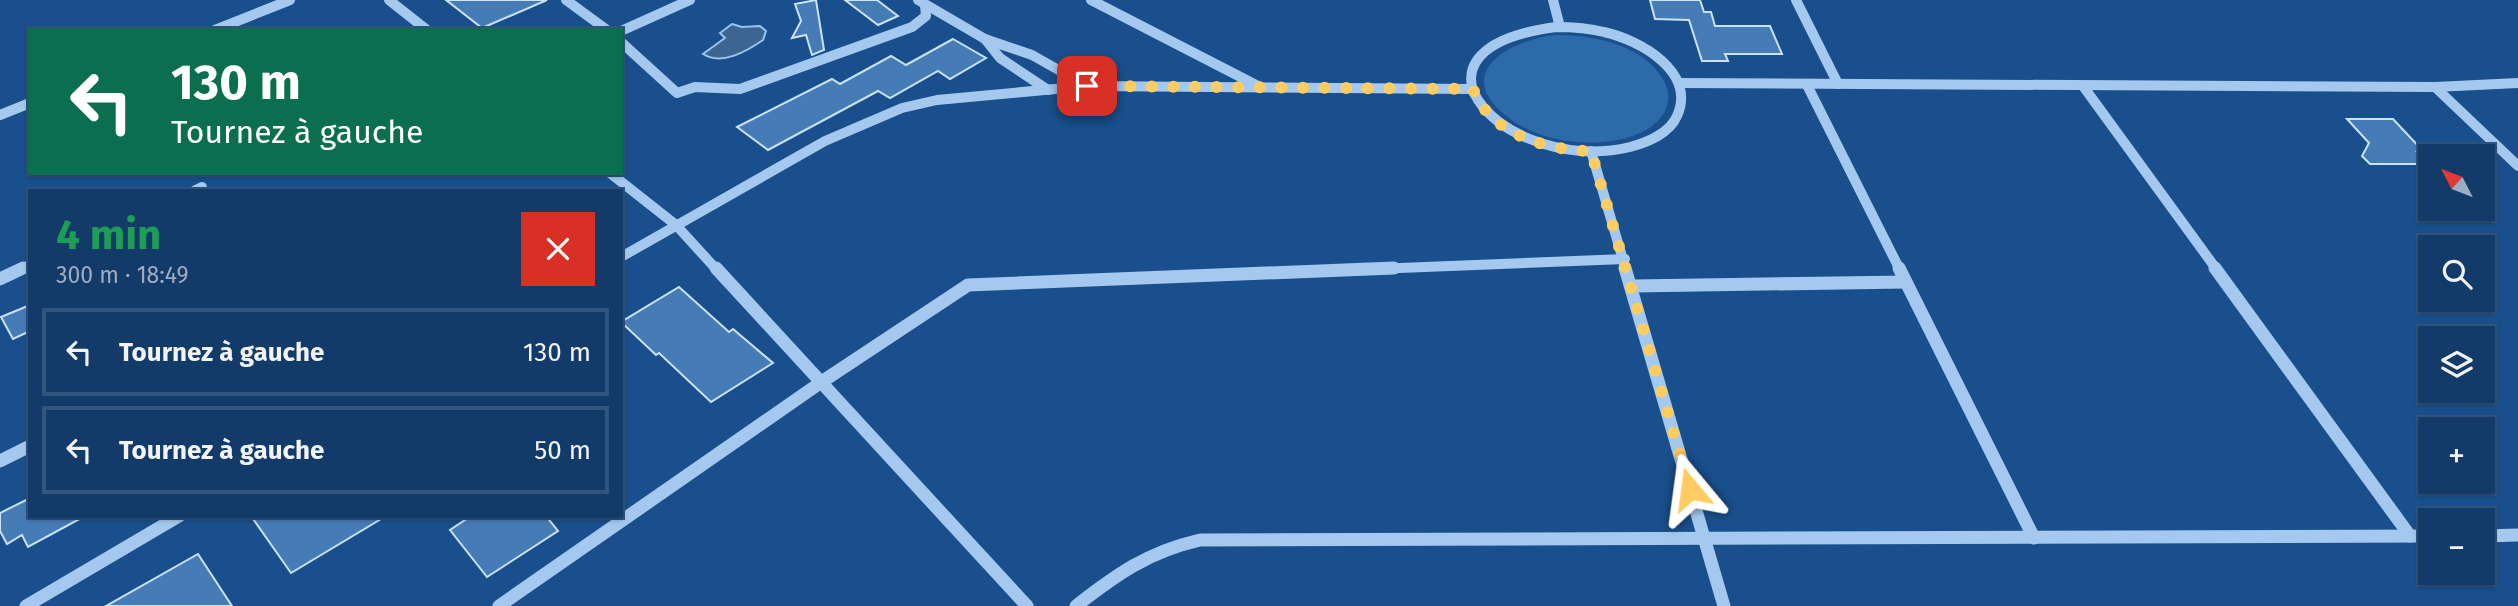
<!DOCTYPE html>
<html lang="fr">
<head>
<meta charset="utf-8">
<style>
  :root { --surface:#133b69; --page:#1c426f; --text:#f1f3f6; --muted:#9dadc0; --line:#32557d }
  body { margin:0; font-family:"Fira Sans",sans-serif; background:var(--page); color:var(--text); height:100vh; display:flex; flex-direction:column; font-size:26px; white-space:nowrap }
  * { box-sizing:border-box; margin:0 }
  p { font-size:23px; color:var(--muted) }
  .icon { flex:none; width:38px; height:38px; fill:none; stroke:currentColor; stroke-width:2; stroke-linecap:round; stroke-linejoin:round }
  .map { position:relative; flex:1; overflow:hidden }
  .details { position:absolute; left:28px; top:189px; width:595px; height:329px; display:flex; flex-direction:column; background:var(--surface); border-radius:0px; box-shadow:0 2px 5px #0004,0 0 0 2px var(--line) }
  .details>* { flex:none }
  .banner { position:absolute; left:28px; top:28px; width:595px; height:147px; border-radius:0px; box-shadow:0 2px 5px #0004,0 0 0 2px var(--line); background:#0b6e4f; color:#fff; overflow:hidden }
  .needle { width:46px; rotate:312deg }
  .buttons { position:absolute; left:2418px; top:144px; display:grid; gap:14px }
  .buttons a { display:grid; place-items:center; width:77px; height:77px; border-radius:0px; background:var(--surface); box-shadow:0 2px 5px #0004,0 0 0 2px var(--line); font-size:35px }
  .pin { position:absolute; display:grid; place-items:center; width:60px; height:60px; color:#fff; margin:-30px; border-radius:14px; box-shadow:0 4px 10px #0006 }
  .me { position:absolute; width:77px; margin:-38px; rotate:344deg; stroke-linejoin:round; filter:drop-shadow(0 0 5px #0008) }
  .turn { display:flex; align-items:center; gap:24px; height:147px; padding:0 28px; font-size:32px }
  .turn .icon { width:91px; height:91px; stroke-width:2.5 }
  .turn b { display:block; font-size:49px; line-height:60px }
  .round { display:grid; place-items:center; flex:none; width:74px; height:74px; border-radius:0px; background:var(--page) }
  .headline { display:flex; align-items:center; justify-content:space-between; height:119px; padding:0 28px }
  h1 { font-size:42px; font-weight:700; line-height:52px; color:#1e9e55 }
  ul { padding:0; list-style:none }
  li { display:flex; align-items:center; gap:21px; height:88px; margin:0 14px 10px; padding:0 14px; border:4px solid var(--line); border-radius:0px }
  li div { flex:1 }
  li b { display:block; font-size:26px }
  li em { font-style:normal }
  .map>svg:first-child { display:block }
  .green { fill:#2c6aaa }
  .water { fill:#3d6591; stroke:#97c4f0; stroke-width:2 }
  .building { fill:#467cb6; stroke:#cae2fa; stroke-width:2 }
  .lines { fill:none; stroke-linecap:round; stroke-linejoin:round }
  .minor-far1 { stroke:#a4c8ee; stroke-width:10 }
  .minor { stroke:#a4c8ee; stroke-width:13 }
  .route { stroke:#ffcc61; stroke-width:12; stroke-dasharray:0 21.6 }
</style>
</head>
<body>
<div class="map">
<svg width="2518" height="606" viewBox="0 0 2518 606">
  <rect width="100%" height="100%" fill="#194f8c"/>
  <path class="green" d="M 1556,35 C 1593,35 1644,44 1664,81 C 1670,92 1670,105 1662,116 C 1651,131 1630,139 1611,141 C 1575,146 1534,139 1505,115 C 1451,71 1513,39 1556,35 Z"/>
  <path class="water" d="M 732,24 L 742,27 L 760,26 L 766,31 L 763,40 C 747,51 722,66 703,54 L 725,38 L 720,33 Z"/>
  <g class="building">
    <polygon points="446,0 547,0 482,28"/>
    <polygon points="816,0 824,50 812,55 806,35 792,38 801,21 795,4"/>
    <polygon points="845,0 877,0 898,16 878,25"/>
    <polygon points="1650,0 1700,0 1704,12 1711,12 1715,26 1770,26 1782,54 1725,54 1728,61 1702,61 1689,20 1655,19"/>
    <polygon points="953,39 986,58 950,79 938,71 890,98 878,91 768,150 737,127 832,79 840,84 891,56 906,65"/>
    <polygon points="2347,119 2393,119 2424,152 2417,152 2428,164 2370,164 2362,156 2369,143"/>
    <polygon points="679,287 729,332 733,329 773,363 711,402 659,353 656,355 621,322"/>
    <polygon points="30,305 30,331 13,339 1,317"/>
    <polygon points="30,498 30,516 85,516 28,547 22,535 7,544 0,531 0,513"/>
    <polygon points="251,516 386,516 291,573"/>
    <polygon points="471,516 546,516 558,531 487,577 450,530"/>
    <polygon points="198,554 232,606 106,606"/>
  </g>
  <g class="lines">
    <g class="minor-far1">
      <polyline points="389,0 427,30"/>
      <polyline points="566,0 607,30"/>
      <polyline points="918,0 985,39 1032,55 1087,86"/>
      <polyline points="1091,0 1260,87"/>
      <polyline points="1553,0 1560,27"/>
      <polyline points="1796,0 1838,84"/>
      <path d="M 1556,27 C 1572,27 1588,28 1604,32 C 1640,40 1697,72 1677,116 C 1669,134 1648,142 1630,147 C 1509,176 1383,50 1556,27 Z"/>
      <polyline points="215,30 290,0"/>
      <polyline points="621,31 690,0"/>
      <polyline points="985,39 1000,58 1048,90"/>
      <polyline points="621,42 677,93 695,87 740,89 912,27 926,16 925,5"/>
      <polyline points="1679,83 2435,87 2518,83"/>
      <polyline points="1807,85 1900,270"/>
      <polyline points="2083,86 2217,270"/>
      <polyline points="2435,87 2518,166"/>
      <polyline points="0,115 30,103"/>
      <polyline points="1591,151 1626,270"/>
      <polyline points="610,173 676,225 717,270"/>
      <polyline points="194,191 202,187"/>
      <polyline points="621,257 825,141 902,108 937,100 1087,86 1473,89"/>
      <polyline points="19,270 30,265"/>
      <polyline points="1349,270 1625,259"/>
    </g>
    <g class="minor">
      <polyline points="716,268 1027,606"/>
      <polyline points="1625,268 1724,606"/>
      <polyline points="1899,268 2034,538"/>
      <polyline points="2215,268 2410,536"/>
      <polyline points="0,279 23,268"/>
      <polyline points="1633,286 1906,282"/>
      <polyline points="0,461 30,446"/>
      <polyline points="2483,536 2518,535"/>
      <polyline points="26,606 179,516"/>
      <polyline points="499,606 820,383 968,285 1394,268"/>
      <path d="M 1076,606 C 1117,574 1148,552 1200,540 L 2431,536"/>
    </g>
  </g>
  <g class="lines">
    <path class="route" d="M 1087,86 L 1473,89 C 1490,134 1546,150 1591,151 L 1690,489"/>
  </g>
</svg>
<div class="buttons">
<a><svg class="needle" viewBox="-14 -14 28 28"><path d="M0-13l5 13h-10z" fill="#e53935"/><path d="M0 13l5-13h-10z" fill="#9dadc0"/></svg></a>
<a><svg class="icon" aria-label="search" viewBox="0 0 24 24"><circle cx="10" cy="10" r="6"/><path d="M15 15l6 6"/></svg></a>
<a><svg class="icon" aria-label="layers" viewBox="0 0 24 24"><path d="M12 4l9 5-9 5-9-5zM3 14l9 5 9-5"/></svg></a>
<a>+</a>
<a>−</a>
</div>
<div class="pin" style="left:1087px;top:86px;background:#d93025"><svg class="icon" aria-label="arrive" viewBox="0 0 24 24"><path d="M6 21V4h12l-3 4 3 4H6"/></svg></div>
<svg class="me" style="left:1690px;top:489px" viewBox="-20 -20 40 40"><path d="M0-17L14 15 0 8-14 15z" fill="#ffcc61" stroke="#fff" stroke-width="4"/></svg>
<div class="banner">
<div class="turn"><svg class="icon" aria-label="left" viewBox="0 0 24 24"><path d="M17 20v-9H6M10 6l-5 5 5 5"/></svg><div><b>130 m</b>Tournez à gauche</div></div>
</div>
<section class="details">
<div class="headline"><div><h1>4 min</h1><p>300 m · 18:49</p></div><a class="round" style="background:#d93025;color:#fff"><svg class="icon" aria-label="close" viewBox="0 0 24 24"><path d="M6 6l12 12M18 6L6 18"/></svg></a></div>
<ul>
<li><svg class="icon" aria-label="left" viewBox="0 0 24 24"><path d="M17 20v-9H6M10 6l-5 5 5 5"/></svg><div><b>Tournez à gauche</b></div><em>130 m</em></li>
<li><svg class="icon" aria-label="left" viewBox="0 0 24 24"><path d="M17 20v-9H6M10 6l-5 5 5 5"/></svg><div><b>Tournez à gauche</b></div><em>50 m</em></li>
</ul>
</section>
</div>
</body>
</html>
